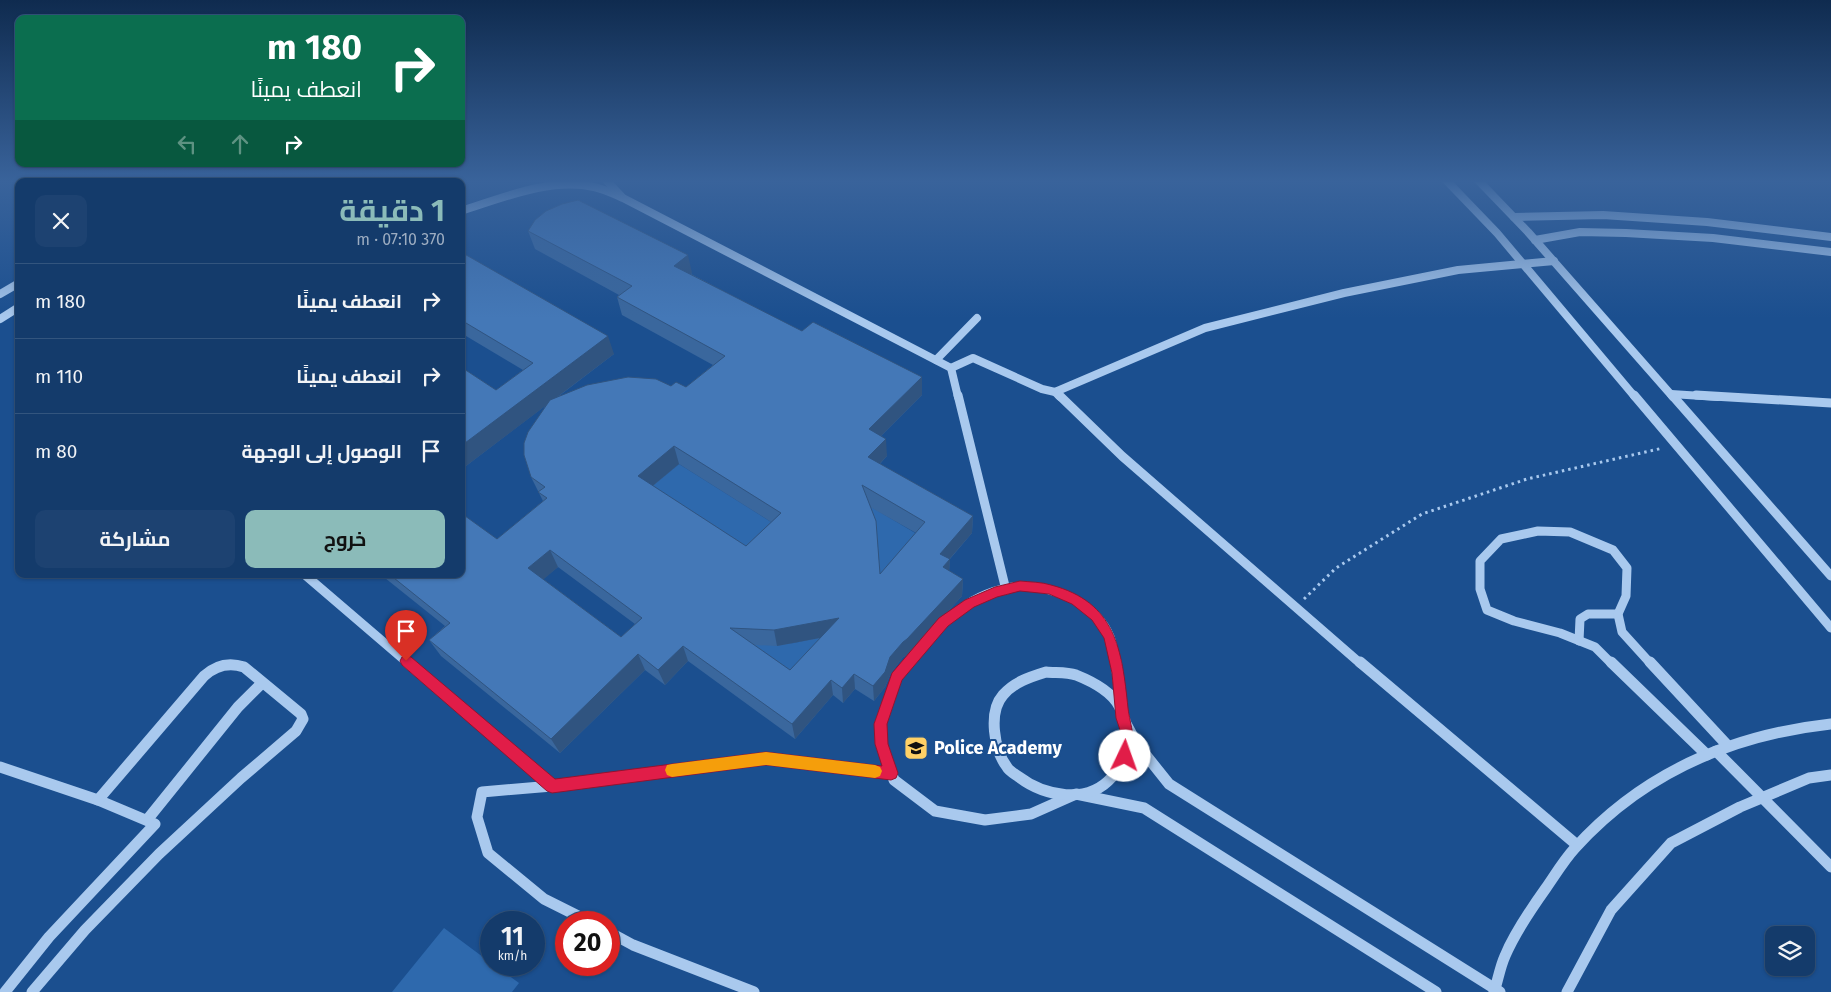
<!DOCTYPE html>
<html lang="ar">
<head>
<meta charset="utf-8">
<style>
  :root { --surface:#143b6b; --page:#1d4271; --text:#f1f3f6; --muted:#9dadc1; --line:#33557e; --accent:#8bbbb9 }
  body { margin:0; font-family:"Fira Sans",Cairo,sans-serif; background:var(--page); color:var(--text); direction:rtl; height:100vh; display:flex; flex-direction:column; font-size:19px; white-space:nowrap }
  * { box-sizing:border-box; margin:0 }
  p { font-size:16px; color:var(--muted) }
  .icon { flex:none; width:28px; height:28px; fill:none; stroke:currentColor; stroke-width:2; stroke-linecap:round; stroke-linejoin:round }
  .map { position:relative; flex:1; overflow:hidden; direction:ltr }
  .sheet { position:absolute; left:15px; top:178px; width:450px; height:400px; display:flex; flex-direction:column; background:var(--surface); border-radius:10px; box-shadow:0 1px 4px #0004,0 0 0 1px var(--line); direction:rtl }
  .sheet>* { flex:none }
  .hud { position:absolute; left:15px; top:15px; width:450px; height:152px; border-radius:10px; box-shadow:0 1px 4px #0004,0 0 0 1px var(--line); direction:rtl; background:#0b6e4f; color:#fff; overflow:hidden }
  .tools { position:absolute; left:1765px; top:926px; display:grid; gap:10px }
  .tools a { display:grid; place-items:center; width:50px; height:50px; border-radius:10px; background:var(--surface); box-shadow:0 1px 4px #0004,0 0 0 1px var(--line); font-size:25px }
  .speed { position:absolute; left:480px; top:911px; display:flex; gap:10px; font-size:25px; font-weight:700; text-align:center }
  .speed>* { display:grid; place-content:center; width:65px; height:65px; border-radius:50%; background:var(--surface); box-shadow:0 1px 4px #0004,0 0 0 1px var(--line); line-height:1 }
  .speed small { font-size:12px; font-weight:400 }
  .speed .limit { border:8px solid #d22; background:#fff; color:#111 }
  .pin { position:absolute; display:grid; place-items:center; width:42px; height:42px; color:#fff; margin:-51px -21px; border-radius:50% 50% 50% 0; rotate:-45deg; box-shadow:0 0 5px #0007 }
  .pin .icon { rotate:45deg }
  .me { position:absolute; width:55px; margin:-28px; rotate:3deg; stroke-linejoin:round; filter:drop-shadow(0 0 4px #0008) }
  .turn { display:flex; align-items:center; gap:18px; height:105px; padding:0 20px; font-size:22px }
  .turn .icon { width:65px; height:65px; stroke-width:2.5 }
  .turn b { display:block; font-size:35px; line-height:42px }
  .lanes { display:flex; align-items:center; height:48px; padding:0 20px; background:#0003; justify-content:center; gap:25px; direction:ltr }
  .lanes .off { opacity:.35 }
  .round { display:grid; place-items:center; flex:none; width:52px; height:52px; border-radius:10px; background:var(--page) }
  .head { display:flex; align-items:center; justify-content:space-between; height:85px; padding:0 20px }
  h1 { font-size:30px; font-weight:700; line-height:38px; color:var(--accent) }
  .cta { display:flex; gap:10px; margin-top:auto; padding:10px 20px }
  .cta a { flex:1; height:58px; border-radius:10px; background:var(--accent); color:#111; font-size:20px; font-weight:700; line-height:58px; text-align:center }
  .cta a+a { background:var(--page); color:var(--text) }
  ul { padding:0; list-style:none }
  li { display:flex; align-items:center; gap:15px; height:75px; padding:0 20px; border-top:1px solid var(--line) }
  li div { flex:1 }
  li b { display:block; font-size:19px }
  li em { font-style:normal }
  .map>svg:first-child { display:block }
  .green { fill:#2e69ad }
  .lines { fill:none; stroke-linecap:round; stroke-linejoin:round }
  .path { stroke:#a9c9ee; stroke-width:3; stroke-dasharray:2.5 4; stroke-linecap:butt }
  .minor-far2 { stroke:#a9c9ee; stroke-width:8 }
  .minor-far1 { stroke:#a9c9ee; stroke-width:9 }
  .minor { stroke:#a9c9ee; stroke-width:11 }
  .wall { fill:#3a679d; fill-rule:evenodd }
  .shaded-wall { fill:#305480 }
  .building { fill:#4478b7; stroke:#305480; fill-rule:evenodd }
  .route { fill:#e11d48; stroke:#92132f }
  .slow { fill:#f59e0b }
  .labels { text-anchor:middle; dominant-baseline:central; stroke-width:4; stroke-linejoin:round; paint-order:stroke }
  .near-poi-label { font-size:18px; font-weight:bold; fill:#fff; stroke:#1b4f8f; text-anchor:start }
</style>
</head>
<body>
<div class="map">
<svg width="1831" height="992" viewBox="0 0 1831 992">
  <rect width="100%" height="100%" fill="#1b4f8f"/>
  <g class="green">
    <polygon points="679,464 784,530 750,563 644,493"/>
    <path d="M 851,495 L 922,537 L 876,586 C 885,541 873,532 851,495 Z"/>
    <polygon points="723,626 761,645 794,643 826,636 797,681"/>
    <polygon points="444,928 491,963 491,965 494,965 519,983 512,992 392,992"/>
  </g>
  <g class="lines">
    <polyline class="path" points="1304,599 1336,568 1422,514 1527,479 1663,448"/>
    <g class="minor-far2">
      <polyline points="606,180 621,196"/>
      <polyline points="1446,180 1497,233 1635,397"/>
      <polyline points="1478,180 1528,232 1673,397"/>
      <polyline points="203,181 206,180"/>
      <polyline points="240,181 243,180"/>
      <path d="M 461,211 C 502,198 551,177 594,187 C 604,189 614,194 623,198 L 951,368 L 958,397"/>
      <polyline points="1514,217 1603,215 1707,222 1831,237"/>
      <polyline points="1535,240 1580,232 1626,233 1713,238 1831,252"/>
      <polyline points="0,294 19,283"/>
      <polyline points="0,319 19,307"/>
      <polyline points="936,360 977,318"/>
      <polyline points="951,368 973,358 1042,389 1055,392 1205,328 1344,293 1458,270 1554,261"/>
      <polyline points="1055,392 1060,397"/>
      <polyline points="1671,394 1718,397"/>
    </g>
    <g class="minor-far1">
      <polyline points="958,395 1006,590"/>
      <polyline points="1059,395 1122,456 1361,664"/>
      <polyline points="1634,395 1831,628"/>
      <polyline points="1672,395 1831,576"/>
      <polyline points="1696,395 1831,403"/>
      <polyline points="304,574 409,664"/>
      <polyline points="1579,641 1580,619 1588,614 1618,614"/>
      <path d="M 908,664 C 927,642 943,620 968,604 C 981,595 1005,586 1022,586 C 1056,587 1097,604 1110,637 C 1113,645 1114,655 1116,664"/>
      <polyline points="1612,664 1595,647 1560,633 1514,621 1487,610 1480,589 1480,561 1501,539 1538,531 1570,532 1613,550 1627,568 1626,596 1618,614 1622,632 1651,664"/>
    </g>
    <g class="minor">
      <polyline points="407,662 552,786 766,758 891,773"/>
      <polyline points="909,662 897,677 880,724 881,744 894,780 935,811 985,820 1031,814 1076,794 1144,808 1436,992"/>
      <polyline points="1116,662 1123,718 1137,744 1169,784 1500,992"/>
      <polyline points="1360,662 1577,845"/>
      <polyline points="1611,662 1707,755"/>
      <polyline points="1650,662 1728,746"/>
      <path d="M 1046,672 C 1055,673 1067,672 1076,675 C 1091,681 1111,691 1119,706 C 1132,728 1128,757 1112,777 C 1088,805 1044,796 1019,777 C 1015,774 1009,771 1007,767 C 994,750 988,712 1003,695 C 1014,682 1030,677 1046,672 Z"/>
      <polyline points="1716,751 1831,867"/>
      <polyline points="0,767 98,800 155,824 49,937 5,992"/>
      <polyline points="552,786 482,792 477,817 488,853 544,899 590,922"/>
      <polyline points="147,820 238,707 262,683"/>
      <polyline points="609,932 633,945 754,992"/>
      <path d="M 32,992 L 85,930 L 159,854 L 241,778 L 296,731 L 303,719 L 301,714 L 244,667 C 229,662 216,665 204,676 L 98,800"/>
      <path d="M 1494,992 C 1498,980 1500,967 1505,956 C 1515,932 1531,909 1546,888 C 1555,875 1564,860 1575,848 C 1643,773 1731,735 1831,724"/>
      <polyline points="1567,992 1611,910 1671,843 1740,807 1809,778 1831,775"/>
    </g>
  </g>
  <path class="wall" d="M 528,231 L 692,273 L 691,274 L 922,395 L 881,436 L 887,456 L 880,464 L 973,516 L 972,533 L 950,559 L 949,571 L 963,579 L 962,596 L 908,655 L 903,657 L 891,673 L 885,687 L 874,701 L 855,689 L 843,703 L 833,695 L 795,739 L 688,661 L 665,685 L 645,670 L 560,753 L 441,656 L 429,640 L 445,626 L 380,574 L 461,574 L 497,539 L 543,501 L 531,477 L 545,406 L 466,466 L 461,463 L 461,367 L 496,390 L 523,370 L 461,333 L 461,252 L 614,354 L 559,396 L 671,386 L 686,387 L 713,365 L 622,315 L 617,297 L 619,295 L 535,249 ZM 679,464 L 771,522 L 746,546 L 653,486 ZM 870,507 L 916,533 L 880,574 ZM 558,567 L 635,624 L 621,637 L 543,579 ZM 821,638 L 790,670 L 754,645 L 777,646 Z"/>
  <g class="shaded-wall">
    <polygon points="688,255 692,273 678,284 674,266"/>
    <polygon points="608,336 614,354 466,466 461,457 461,446"/>
    <polygon points="922,377 922,395 870,447 869,429"/>
    <polygon points="886,439 887,456 869,475 868,457"/>
    <polygon points="674,446 679,464 644,493 638,476"/>
    <polygon points="973,516 972,533 940,570 940,554"/>
    <polygon points="550,550 558,567 537,585 528,568"/>
    <polygon points="950,559 949,576 943,567"/>
    <polygon points="963,579 962,596 908,655 903,657 891,673 885,687 874,701 873,686 890,657 903,642"/>
    <polygon points="839,618 841,634 777,646 774,630"/>
    <polygon points="683,646 688,661 665,685 658,670"/>
    <polygon points="638,654 645,670 560,753 551,739"/>
    <polygon points="854,674 855,689 843,703 842,688"/>
    <polygon points="831,680 833,695 795,739 792,724"/>
  </g>
  <g class="building">
    <path d="M 578,200 L 688,255 L 674,266 L 802,331 L 813,322 L 922,377 L 869,429 L 886,439 L 868,457 L 973,516 L 940,554 L 950,559 L 943,567 L 963,579 L 907,639 L 903,642 L 890,657 L 885,672 L 873,686 L 854,674 L 842,688 L 831,680 L 792,724 L 683,646 L 658,670 L 638,654 L 551,739 L 429,640 L 450,623 L 389,574 L 461,574 L 461,513 L 497,539 L 547,498 L 538,492 L 545,487 L 531,477 L 524,455 L 524,443 L 528,432 L 550,400 L 587,385 L 628,377 L 656,379 L 671,386 L 676,382 L 686,387 L 725,356 L 617,297 L 632,286 L 528,231 L 535,220 L 546,211 L 562,204 ZM 674,446 L 781,513 L 746,546 L 638,476 ZM 862,485 L 925,522 L 880,574 L 876,521 ZM 550,550 L 642,618 L 621,637 L 528,568 ZM 839,618 L 790,670 L 730,628 L 774,630 Z"/>
    <polygon points="461,252 608,336 461,446 461,367 496,390 533,363 461,320"/>
  </g>
  <linearGradient id="sky" x2="0" y2="1"><stop stop-color="#0f2b4f"/><stop offset="0.57" stop-color="#39639b"/><stop offset="1" stop-color="#39639b" stop-opacity="0"/></linearGradient>
  <rect width="1831" height="318" fill="url(#sky)"/>
  <path class="route" d="M 1020,581 C 1030,582 1042,582 1051,585 C 1116,602 1122,650 1128,708 C 1130,725 1138,744 1130,761 L 1125,763 L 1120,761 L 1118,756 L 1120,730 L 1116,718 L 1112,673 L 1104,638 L 1092,620 L 1072,604 L 1049,594 L 1020,591 L 997,597 L 974,607 L 948,626 L 902,680 L 887,724 L 888,744 L 898,773 L 896,778 L 891,780 L 766,765 L 552,793 L 547,791 L 402,665 L 400,661 L 402,657 L 406,656 L 411,657 L 555,779 L 766,752 L 882,766 L 875,744 L 874,724 L 892,673 L 939,618 L 965,600 L 995,587 Z"/>
  <polygon class="slow" points="766,752 875,765 880,767 882,771 880,776 875,778 766,765 672,777 667,775 665,770 667,765 672,764"/>
  <defs>
    <g id="university-square" transform="scale(1.25)"><rect x="-9" y="-9" width="18" height="18" rx="4" fill="#ffd166" stroke="#1b4f8f"/><path d="M0-5L7-2L0 1L-7-2ZM-4 1L0 2.5L4 1V4Q0 6-4 4Z" fill="#111"/></g>
  </defs>
  <g fill-rule="evenodd">
    <use href="#university-square" x="916" y="748"/>
  </g>
  <g class="labels">
    <g class="near-poi-label">
      <text x="934" y="748">Police Academy</text>
    </g>
  </g>
</svg>
<div class="tools">
<a><svg class="icon" aria-label="layers" viewBox="0 0 24 24"><path d="M12 4l9 5-9 5-9-5zM3 14l9 5 9-5"/></svg></a>
</div>
<div class="speed"><div>11<small>km/h</small></div><div class="limit">20</div></div>
<div class="pin" style="left:406px;top:661px;background:#d93025"><svg class="icon" aria-label="arrive" viewBox="0 0 24 24"><path d="M6 21V4h12l-3 4 3 4H6"/></svg></div>
<svg class="me" style="left:1125px;top:756px" viewBox="-20 -20 40 40"><circle r="19" fill="#fff"/><path d="M0-13L10 11 0 6-10 11z" fill="#e11d48"/></svg>
<div class="hud">
<div class="turn"><svg class="icon" aria-label="right" viewBox="0 0 24 24"><path d="M7 20v-9h11M14 6l5 5-5 5"/></svg><div><b>180 m</b>انعطف يمينًا</div></div>
<div class="lanes"><svg class="icon off" aria-label="left" viewBox="0 0 24 24"><path d="M17 20v-9H6M10 6l-5 5 5 5"/></svg><svg class="icon off" aria-label="ahead" viewBox="0 0 24 24"><path d="M12 20V5M6 11l6-6 6 6"/></svg><svg class="icon" aria-label="right" viewBox="0 0 24 24"><path d="M7 20v-9h11M14 6l5 5-5 5"/></svg></div>
</div>
<section class="sheet">
<div class="head"><div><h1>1 دقيقة</h1><p>370 m · 07:10</p></div><a class="round"><svg class="icon" aria-label="close" viewBox="0 0 24 24"><path d="M6 6l12 12M18 6L6 18"/></svg></a></div>
<ul>
<li><svg class="icon" aria-label="right" viewBox="0 0 24 24"><path d="M7 20v-9h11M14 6l5 5-5 5"/></svg><div><b>انعطف يمينًا</b></div><em>180 m</em></li>
<li><svg class="icon" aria-label="right" viewBox="0 0 24 24"><path d="M7 20v-9h11M14 6l5 5-5 5"/></svg><div><b>انعطف يمينًا</b></div><em>110 m</em></li>
<li><svg class="icon" aria-label="arrive" viewBox="0 0 24 24"><path d="M6 21V4h12l-3 4 3 4H6"/></svg><div><b>الوصول إلى الوجهة</b></div><em>80 m</em></li>
</ul>
<div class="cta"><a>خروج</a><a>مشاركة</a></div>
</section>
</div>
</body>
</html>
